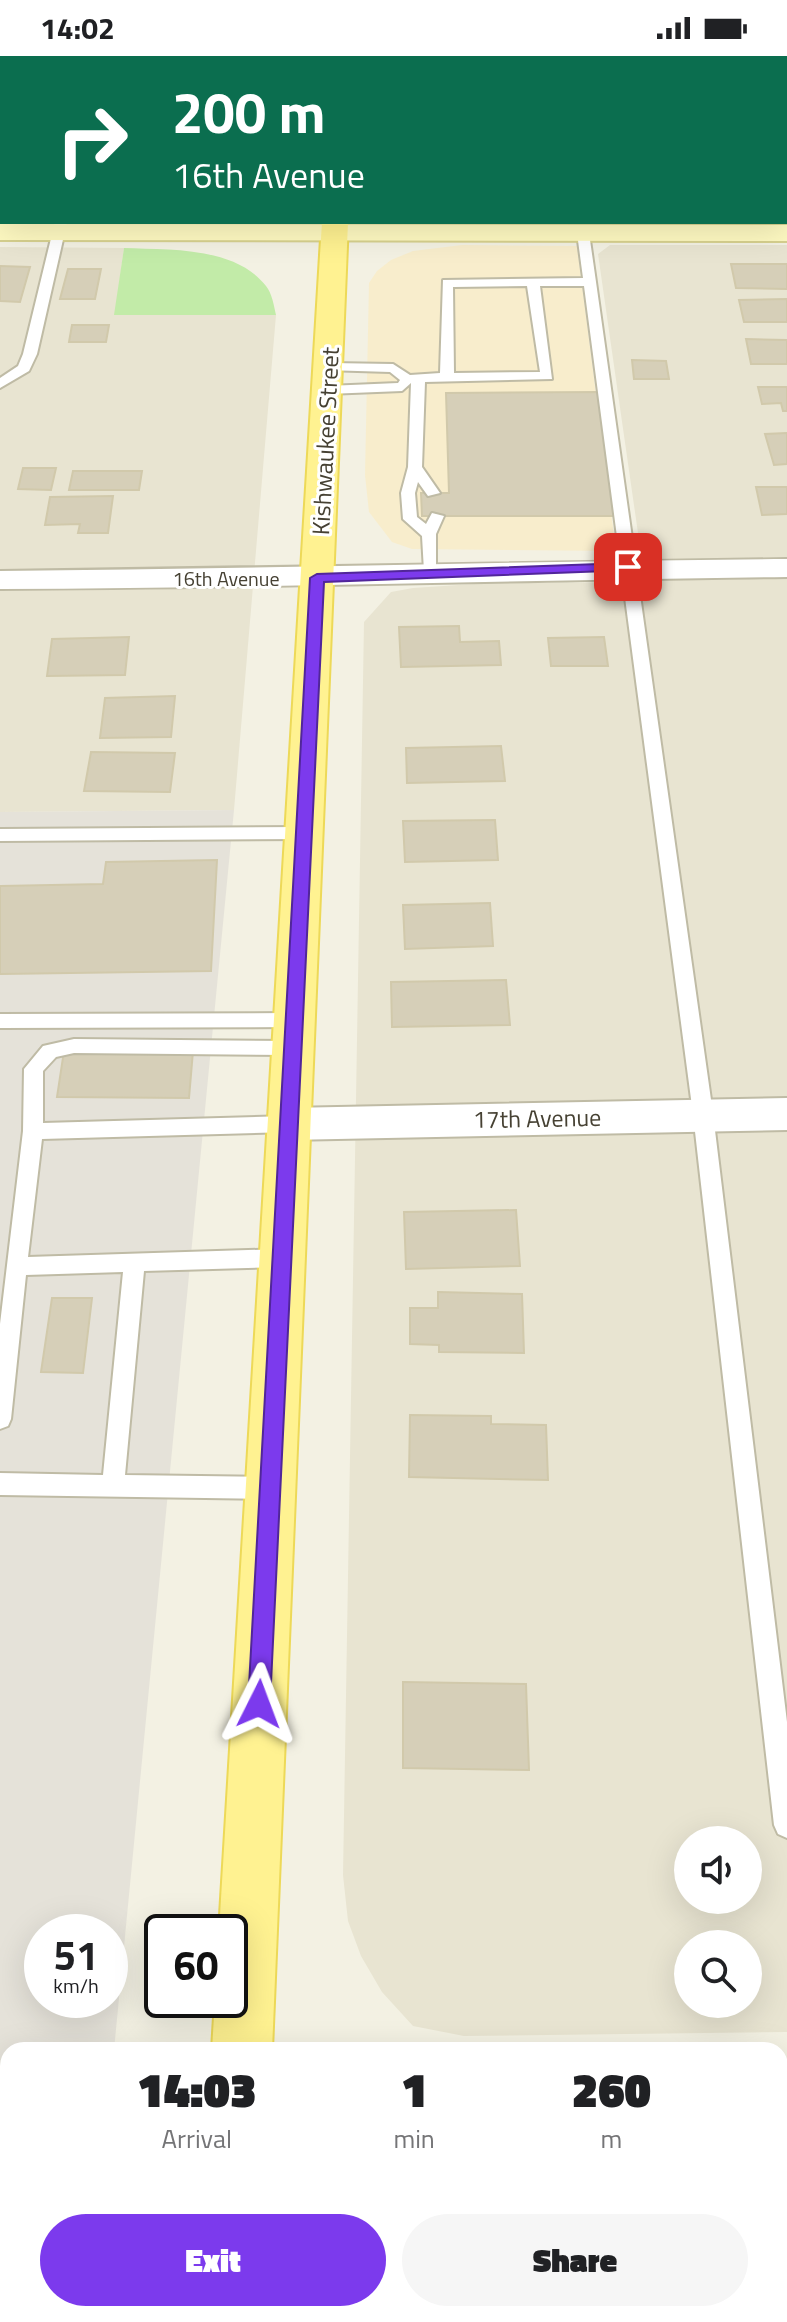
<!DOCTYPE html>
<html lang="en">
<head>
<meta charset="utf-8">
<style>
  :root { --surface:#fff; --page:#f6f6f6; --text:#202124; --muted:#757577; --accent:#7c3aed }
  body { margin:0; font-family:"Titillium Web",sans-serif; background:var(--page); color:var(--text); height:100vh; display:flex; flex-direction:column; font-size:30px; white-space:nowrap }
  * { box-sizing:border-box; margin:0 }
  p { font-size:26px; color:var(--muted) }
  .icon { flex:none; width:44px; height:44px; fill:none; stroke:currentColor; stroke-width:2; stroke-linecap:round; stroke-linejoin:round }
  .map { position:relative; flex:1; overflow:hidden }
  .panel { position:absolute; left:0px; top:1986px; width:788px; height:280px; display:flex; flex-direction:column; background:var(--surface); border-radius:24px 24px 0 0; box-shadow:0 8px 32px #0002 }
  .panel>* { flex:none }
  .hud { position:absolute; left:0px; top:0px; width:788px; height:168px; box-shadow:0 8px 32px #0002; background:#0b6e4f; color:#fff; overflow:hidden }
  .buttons { position:absolute; left:674px; top:1770px; display:grid; gap:16px }
  .buttons a { display:grid; place-items:center; width:88px; height:88px; border-radius:50%; background:var(--surface); box-shadow:0 8px 32px #0002; font-size:40px }
  .speed { position:absolute; left:24px; top:1858px; display:flex; gap:16px; font-size:40px; font-weight:700; text-align:center }
  .speed>* { display:grid; place-content:center; width:104px; height:104px; border-radius:50%; background:var(--surface); box-shadow:0 8px 32px #0002; line-height:1 }
  .speed small { font-size:20px; font-weight:400 }
  .speed .limit { border:4px solid #111; border-radius:12px; background:#fff; color:#111 }
  .pin { position:absolute; display:grid; place-items:center; width:68px; height:68px; color:#fff; margin:-34px; border-radius:16px; box-shadow:0 4px 12px #0006 }
  .me { position:absolute; width:88px; margin:-44px; rotate:3deg; stroke-linejoin:round; filter:drop-shadow(0 0 6px #0008) }
  .turn { display:flex; align-items:center; gap:28px; height:168px; padding:0 40px; font-size:36px }
  .turn .icon { width:104px; height:104px; stroke-width:2.5 }
  .turn b { display:block; font-size:56px; line-height:68px }
  .eta { display:flex; justify-content:space-evenly; align-items:center; height:136px; text-align:center }
  .eta b { font-size:48px; font-weight:800; line-height:56px }
  .primary-button { display:flex; gap:16px; margin-top:auto; padding:16px 40px }
  .primary-button a { flex:1; height:92px; border-radius:48px; background:var(--accent); color:#fff; font-size:32px; font-weight:800; line-height:92px; text-align:center }
  .primary-button a+a { background:var(--page); color:var(--text) }
  .status { display:flex; justify-content:space-between; align-items:center; height:56px; padding:0 40px; background:var(--surface); direction:ltr }
  .status svg { height:22px; fill:currentColor }
  .map>svg:first-child { display:block }
  .residential { fill:#e8e4d1; fill-rule:evenodd }
  .commercial { fill:#f8edcc }
  .industrial { fill:#e5e2d9; fill-rule:evenodd }
  .green { fill:#c2eba8 }
  .building { fill:#d6cfb8; stroke:#d1c9ab; stroke-width:2 }
  .lines { fill:none; stroke-linecap:round; stroke-linejoin:round }
  .lane-casing { stroke:#bfbba5; stroke-width:4 }
  .street-casing { stroke:#bfbba5; stroke-width:4 }
  .secondary-casing { stroke:#d7d18f; stroke-width:4 }
  .primary-casing { stroke:#edd958; stroke-width:4 }
  .lane { fill:#fff; fill-rule:evenodd }
  .street { fill:#fff; fill-rule:evenodd }
  .secondary { fill:#fffac2; fill-rule:evenodd }
  .primary { fill:#fff291; fill-rule:evenodd }
  .route { fill:#7c3aed; stroke:#51269a; stroke-width:2 }
  .labels { text-anchor:middle; dominant-baseline:central; stroke-width:6; stroke-linejoin:round; paint-order:stroke }
  .far-street-label { font-size:20px; fill:#464133; stroke:#fff }
  .street-label { font-size:24px; fill:#464133; stroke:#fff }
</style>
</head>
<body>
<div class="status"><b>14:02</b><svg viewBox="0 0 49 12"><path d="M0 12V9h3v3zM5 12V6h3v6zM10 12V3h3v9zM15 12V0h3v12zM26 1h20v11H26zM47 4h2v5h-2z"/></svg></div>
<div class="map">
<svg width="787" height="2266" viewBox="0 0 787 2266">
  <rect width="100%" height="100%" fill="#f3f1e3"/>
  <g class="residential">
    <path d="M 610,189 L 787,189 L 787,1976 L 464,1980 L 413,1970 L 382,1936 L 361,1900 L 348,1865 L 343,1819 L 364,566 L 391,536 L 413,532 L 489,527 L 645,526 L 598,198 ZM 688,1784 L 748,1784 L 748,1844 L 688,1844 ZM 688,1888 L 748,1888 L 748,1948 L 688,1948 Z"/>
    <polygon points="0,191 124,192 115,259 276,259 234,754 0,756"/>
  </g>
  <polygon class="commercial" points="462,189 577,190 616,495 412,493 392,486 369,456 365,419 369,227 377,215 391,204 413,195"/>
  <path class="industrial" d="M 234,754 L 114,1994 L 8,1994 L 8,2258 L 89,2258 L 88,2266 L 0,2266 L 0,756 ZM 42,1876 L 110,1876 L 110,1944 L 42,1944 Z"/>
  <g class="green">
    <path d="M 124,192 C 168,194 235,190 266,230 C 272,237 274,250 276,259 L 114,259 Z"/>
    <polygon points="787,2109 787,2266 348,2266 351,2258 780,2258 780,2110"/>
  </g>
  <g class="building">
    <polygon points="731,208 787,208 787,233 736,232"/>
    <polygon points="0,210 30,211 20,246 0,245"/>
    <polygon points="68,213 101,213 95,243 60,243"/>
    <polygon points="787,243 787,266 744,266 739,244"/>
    <polygon points="72,269 109,269 106,286 69,286"/>
    <polygon points="746,283 787,284 787,308 751,308"/>
    <polygon points="632,304 666,305 669,323 634,323"/>
    <polygon points="758,331 787,331 787,355 783,355 781,347 762,348"/>
    <polygon points="599,336 615,460 422,460 421,437 449,437 446,337"/>
    <polygon points="787,377 787,408 774,409 765,378"/>
    <polygon points="23,412 56,412 51,434 18,433"/>
    <polygon points="73,415 142,415 139,434 69,434"/>
    <polygon points="756,431 787,431 787,458 762,459"/>
    <polygon points="113,440 108,477 78,477 80,468 45,469 50,441"/>
    <polygon points="459,570 460,586 499,585 501,609 401,611 399,571"/>
    <polygon points="129,581 125,619 47,620 52,583"/>
    <polygon points="604,581 608,610 551,610 548,582"/>
    <polygon points="175,640 171,681 100,682 105,642"/>
    <polygon points="501,690 505,725 407,727 406,692"/>
    <polygon points="91,696 175,697 170,736 84,735"/>
    <polygon points="495,764 498,804 405,806 403,765"/>
    <polygon points="217,804 211,915 0,918 0,830 103,828 106,806"/>
    <polygon points="490,847 493,890 405,893 403,849"/>
    <polygon points="506,924 510,969 392,971 391,926"/>
    <polygon points="64,995 193,995 189,1042 57,1041"/>
    <polygon points="516,1154 520,1210 406,1213 404,1156"/>
    <polygon points="438,1236 522,1238 524,1297 439,1296 439,1289 410,1288 410,1252 438,1252"/>
    <polygon points="52,1242 92,1242 83,1317 41,1316"/>
    <polygon points="410,1359 491,1360 491,1368 546,1369 548,1424 409,1421"/>
    <polygon points="403,1626 526,1628 529,1714 403,1712"/>
  </g>
  <g class="lines">
    <g class="lane-casing">
      <g id="lane">
        <polygon points="443,0 453,0 454,2 444,2"/>
        <rect x="0" y="71" width="2" height="6"/>
        <polygon points="55,166 67,166 37,298 29,315 0,332 0,322 18,310 23,298"/>
        <path d="M 583,173 L 589,177 L 596,226 L 713,1058 L 787,1666 L 787,1782 L 778,1778 L 774,1769 L 693,1058 L 584,230 L 540,230 L 552,323 L 425,326 L 422,411 L 440,437 L 428,440 L 418,426 L 415,437 L 417,461 L 426,468 L 432,457 L 444,460 L 436,478 L 436,518 L 431,520 L 424,515 L 422,480 L 403,463 L 401,437 L 408,411 L 411,327 L 402,335 L 327,338 L 320,334 L 327,330 L 398,327 L 400,324 L 390,316 L 325,314 L 323,311 L 330,307 L 393,308 L 410,319 L 440,317 L 443,224 L 583,222 L 577,177 ZM 527,230 L 540,316 L 454,317 L 453,231 Z"/>
        <polygon points="304,771 313,777 304,783 0,785 0,773"/>
        <polygon points="293,957 302,964 293,971 0,972 0,958"/>
        <polygon points="74,983 292,985 301,992 292,999 74,997 56,1001 43,1015 43,1067 288,1060 295,1062 298,1068 295,1074 288,1076 42,1083 28,1201 282,1193 289,1196 292,1202 289,1208 282,1211 144,1215 125,1419 270,1421 278,1425 281,1432 278,1439 270,1443 0,1439 0,1417 103,1419 123,1216 26,1219 11,1363 8,1370 0,1373 0,1268 23,1075 24,1013 43,990"/>
      </g>
    </g>
    <g class="street-casing">
      <g id="street">
        <path d="M 787,503 L 787,521 C 524,524 263,532 0,533 L 0,515 C 262,513 524,505 787,503 Z"/>
        <polygon points="787,1042 787,1074 288,1084 274,1079 269,1068 274,1057 288,1052"/>
        <rect x="0" y="2022" width="8" height="56"/>
        <rect x="780" y="2025" width="7" height="56"/>
      </g>
    </g>
    <g class="secondary-casing">
      <polygon id="secondary" points="0,168 787,169 787,185 0,184"/>
    </g>
    <g class="primary-casing">
      <g id="primary">
        <rect x="327" y="0" width="24" height="2"/>
        <polygon points="322,166 348,166 272,1994 212,1994 215,1944 230,1944 230,1876 219,1876"/>
        <rect x="194" y="2258" width="64" height="8"/>
      </g>
    </g>
    <use href="#lane" class="lane"/>
    <use href="#street" class="street"/>
    <use href="#secondary" class="secondary"/>
    <use href="#primary" class="primary"/>
  </g>
  <polygon class="route" points="628,507 635,511 633,514 324,526 270,1648 267,1656 259,1659 251,1656 248,1648 310,522 317,518"/>
  <g class="labels">
    <g class="far-street-label">
      <text x="226" y="522">16th Avenue</text>
    </g>
    <g class="street-label">
      <text transform="translate(325 385) rotate(-87)">Kishwaukee Street</text>
      <text transform="translate(537 1062) rotate(-1)">17th Avenue</text>
    </g>
  </g>
</svg>
<div class="buttons">
<a><svg class="icon" aria-label="sound" viewBox="0 0 24 24"><path d="M4 9h4l5-4v14l-5-4H4zM17 9q2 3 0 6"/></svg></a>
<a><svg class="icon" aria-label="search" viewBox="0 0 24 24"><circle cx="10" cy="10" r="6"/><path d="M15 15l6 6"/></svg></a>
</div>
<div class="speed"><div>51<small>km/h</small></div><div class="limit">60</div></div>
<div class="pin" style="left:628px;top:511px;background:#d93025"><svg class="icon" aria-label="arrive" viewBox="0 0 24 24"><path d="M6 21V4h12l-3 4 3 4H6"/></svg></div>
<svg class="me" style="left:259px;top:1648px" viewBox="-20 -20 40 40"><path d="M0-17L14 15 0 8-14 15z" fill="#7c3aed" stroke="#fff" stroke-width="4"/></svg>
<div class="hud">
<div class="turn"><svg class="icon" aria-label="right" viewBox="0 0 24 24"><path d="M7 20v-9h11M14 6l5 5-5 5"/></svg><div><b>200 m</b>16th Avenue</div></div>
</div>
<section class="panel">
<div class="eta">
<div><b>14:03</b><p>Arrival</p></div>
<div><b>1</b><p>min</p></div>
<div><b>260</b><p>m</p></div>
</div>
<div class="primary-button"><a>Exit</a><a>Share</a></div>
</section>
</div>
</body>
</html>
